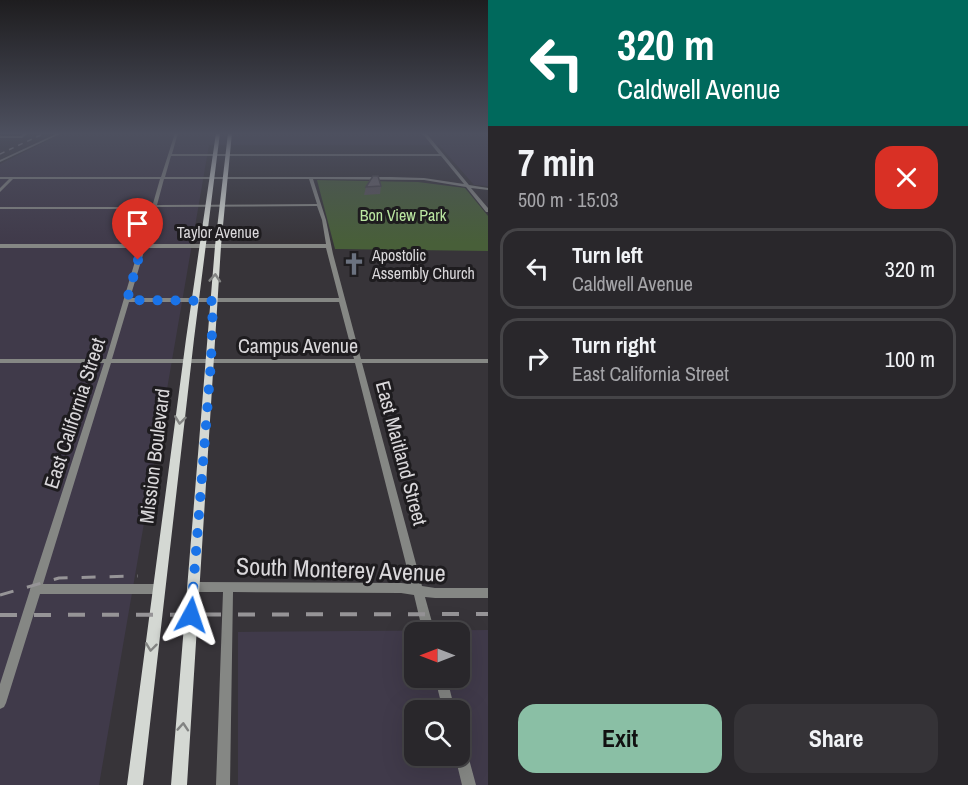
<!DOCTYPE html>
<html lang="en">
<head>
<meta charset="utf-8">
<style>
  :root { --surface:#29272b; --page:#353337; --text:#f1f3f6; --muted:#a5a5a9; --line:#454447; --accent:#8abfa5 }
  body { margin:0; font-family:"Archivo Narrow",sans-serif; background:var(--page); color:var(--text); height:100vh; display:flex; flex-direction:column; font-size:22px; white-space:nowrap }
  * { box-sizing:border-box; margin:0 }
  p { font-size:20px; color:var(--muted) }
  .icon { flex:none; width:33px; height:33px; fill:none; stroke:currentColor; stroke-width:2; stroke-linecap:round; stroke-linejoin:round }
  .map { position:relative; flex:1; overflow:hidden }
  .panel { display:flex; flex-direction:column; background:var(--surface); width:480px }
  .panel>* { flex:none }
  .hud { background:#00695c; color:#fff; overflow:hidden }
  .needle { width:39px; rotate:270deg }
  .controls { position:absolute; left:404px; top:622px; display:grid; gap:12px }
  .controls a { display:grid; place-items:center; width:66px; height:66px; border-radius:12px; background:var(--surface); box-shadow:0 6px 24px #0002,0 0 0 2px var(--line); font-size:30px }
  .pin { position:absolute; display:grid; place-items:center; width:51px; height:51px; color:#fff; margin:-62px -26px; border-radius:50% 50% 50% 0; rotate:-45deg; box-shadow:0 0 6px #0007 }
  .pin .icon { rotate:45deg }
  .me { position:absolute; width:66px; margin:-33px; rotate:5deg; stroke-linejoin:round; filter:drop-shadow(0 0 4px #0008) }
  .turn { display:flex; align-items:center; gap:21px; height:126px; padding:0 30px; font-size:27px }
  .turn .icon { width:78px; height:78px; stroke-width:2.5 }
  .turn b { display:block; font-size:42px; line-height:51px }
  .round { display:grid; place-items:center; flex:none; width:63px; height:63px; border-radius:18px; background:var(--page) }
  .head { display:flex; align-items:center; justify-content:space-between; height:102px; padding:0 30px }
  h1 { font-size:36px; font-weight:700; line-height:45px }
  .button { display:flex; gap:12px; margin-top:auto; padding:12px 30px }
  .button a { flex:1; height:69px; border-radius:18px; background:var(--accent); color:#111; font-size:24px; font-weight:700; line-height:69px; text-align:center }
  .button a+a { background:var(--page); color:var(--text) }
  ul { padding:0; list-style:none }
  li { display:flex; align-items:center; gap:18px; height:81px; margin:0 12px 9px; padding:0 18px; border:3px solid var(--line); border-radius:18px }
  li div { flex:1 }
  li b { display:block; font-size:22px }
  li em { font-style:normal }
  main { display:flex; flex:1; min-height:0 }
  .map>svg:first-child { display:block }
  .industrial { fill:#403a4a; fill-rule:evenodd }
  .green { fill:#485f39 }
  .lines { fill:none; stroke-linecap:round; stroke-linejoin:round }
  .minor { fill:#858784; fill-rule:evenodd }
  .major { fill:#d4d8d3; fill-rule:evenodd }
  .rail-far2 { stroke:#969497; stroke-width:1.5; stroke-dasharray:5 5; stroke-linecap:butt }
  .rail-far1 { stroke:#969497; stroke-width:3; stroke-dasharray:14 14; stroke-linecap:butt }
  .rail { stroke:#969497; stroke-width:4; stroke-dasharray:17 17; stroke-linecap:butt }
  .wall { fill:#59555a }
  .building { fill:#676369; stroke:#48454a; stroke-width:1.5 }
  .oneway { stroke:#828382 }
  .route { stroke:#1a73e8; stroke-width:10; stroke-dasharray:0 18 }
  .labels { text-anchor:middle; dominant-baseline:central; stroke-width:6; stroke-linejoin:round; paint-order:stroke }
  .far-park-label { font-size:16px; fill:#bae6a1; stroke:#1e1c1f }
  .far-street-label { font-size:16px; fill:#dad8db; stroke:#1e1c1f }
  .far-poi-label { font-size:16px; fill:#dad8db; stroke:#1e1c1f; text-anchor:start }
  .street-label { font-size:20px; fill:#dad8db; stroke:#1e1c1f }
  .near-street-label { font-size:24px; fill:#dad8db; stroke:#1e1c1f }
</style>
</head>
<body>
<main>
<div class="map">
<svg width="488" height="785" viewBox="0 0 488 785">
  <rect width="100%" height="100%" fill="#373439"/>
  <g class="industrial">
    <polygon points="63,133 488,133 488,186 474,185 439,145 209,145 99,785 0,785 0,164"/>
    <path d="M 488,630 L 488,785 L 238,785 L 238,632 ZM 414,633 L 459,633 L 459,678 L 414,678 ZM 414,711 L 459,711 L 459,756 L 414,756 Z"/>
  </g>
  <polygon class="green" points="317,180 418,182 465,188 488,216 488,251 335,249"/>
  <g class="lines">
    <g class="minor">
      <polygon points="24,133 28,133 22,138 0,138 0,136 21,136"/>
      <polygon points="58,133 62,133 0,162 0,160"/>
      <path d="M 175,133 L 178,133 L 172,154 L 439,154 L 422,133 L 426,133 L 469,185 L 488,188 L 488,190 L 471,188 L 488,208 L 488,212 L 486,212 L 466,187 L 424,180 L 313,179 L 326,220 L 333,254 L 361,359 L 488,359 L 488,363 L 362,363 L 422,586 L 435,588 L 488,588 L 488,598 L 435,598 L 425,597 L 435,633 L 423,633 L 414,595 L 401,593 L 233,592 L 230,785 L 216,785 L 223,592 L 193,592 L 189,591 L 188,587 L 189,583 L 193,582 L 401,583 L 411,584 L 355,363 L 111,363 L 43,584 L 158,584 L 162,585 L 163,589 L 162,593 L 158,594 L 40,594 L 6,703 L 4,707 L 0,709 L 0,684 L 30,590 L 30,589 L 32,585 L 104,363 L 0,363 L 0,359 L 106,359 L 139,248 L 0,248 L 0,244 L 140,244 L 151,209 L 0,209 L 0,207 L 152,207 L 160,179 L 13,179 L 0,192 L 0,188 L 9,179 L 0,179 L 0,177 L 161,177 ZM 171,156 L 441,156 L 464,184 L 424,178 L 391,177 L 165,177 ZM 164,179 L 309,179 L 317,204 L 157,205 ZM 317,206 L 322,220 L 326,244 L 146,244 L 156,207 ZM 145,248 L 326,248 L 339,298 L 130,298 ZM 129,302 L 339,302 L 354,359 L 112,359 Z"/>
      <polygon points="435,678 447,678 455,711 443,711"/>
      <polygon points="459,741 464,743 466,748 476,785 462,785 455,756 459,756"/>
    </g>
    <g class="major">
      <polygon points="216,133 220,133 194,339 143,785 127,785 186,339"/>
      <polygon points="228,133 232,133 221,246 187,785 171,785 215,246"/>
    </g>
    <polyline class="rail-far2" points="0,154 45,133"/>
    <polyline class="rail-far1" points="0,595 59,578 138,576"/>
    <polyline class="rail" points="0,615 488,614"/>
  </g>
  <polygon class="wall" points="381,186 380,194 364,195 366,187"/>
  <polygon class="building" points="373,176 378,176 381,186 366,187"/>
  <defs><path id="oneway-chevron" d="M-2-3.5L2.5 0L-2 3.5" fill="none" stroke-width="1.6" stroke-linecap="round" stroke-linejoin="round" transform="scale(1.5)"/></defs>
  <g class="oneway">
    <use href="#oneway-chevron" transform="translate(215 278) rotate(-86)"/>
    <use href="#oneway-chevron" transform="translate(180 420) rotate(97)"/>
    <use href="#oneway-chevron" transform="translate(151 647) rotate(97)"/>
    <use href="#oneway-chevron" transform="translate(183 727) rotate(-86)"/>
  </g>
  <linearGradient id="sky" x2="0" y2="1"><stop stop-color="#1e1d1f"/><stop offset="0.55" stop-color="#4d505f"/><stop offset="1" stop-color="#4d505f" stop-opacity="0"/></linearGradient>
  <rect width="488" height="243" fill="url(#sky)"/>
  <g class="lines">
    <polyline class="route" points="138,260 127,300 213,301 211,362 191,615"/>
  </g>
  <defs>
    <g id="church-bare" transform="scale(1.8)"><path d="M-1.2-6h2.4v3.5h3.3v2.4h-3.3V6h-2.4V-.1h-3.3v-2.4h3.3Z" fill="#6b7280" stroke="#1e1c1f" stroke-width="2.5" paint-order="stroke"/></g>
  </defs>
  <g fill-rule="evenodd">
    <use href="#church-bare" x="354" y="264"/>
  </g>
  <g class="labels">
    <g class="far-park-label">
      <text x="403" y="215">Bon View Park</text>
    </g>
    <g class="far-street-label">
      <text x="218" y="232">Taylor Avenue</text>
    </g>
    <g class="far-poi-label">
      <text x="372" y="255">Apostolic<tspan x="372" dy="18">Assembly Church</tspan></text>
    </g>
    <g class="street-label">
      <text x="298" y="345">Campus Avenue</text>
      <text transform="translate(74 413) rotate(-72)">East California Street</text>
      <text transform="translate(402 453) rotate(75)">East Maitland Street</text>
      <text transform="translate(154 456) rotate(-83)">Mission Boulevard</text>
    </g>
    <g class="near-street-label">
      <text transform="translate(341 569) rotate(2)">South Monterey Avenue</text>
    </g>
  </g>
</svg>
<div class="controls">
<a><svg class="needle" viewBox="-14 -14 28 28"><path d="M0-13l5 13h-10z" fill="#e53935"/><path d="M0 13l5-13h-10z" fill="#a5a5a9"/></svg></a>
<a><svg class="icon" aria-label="search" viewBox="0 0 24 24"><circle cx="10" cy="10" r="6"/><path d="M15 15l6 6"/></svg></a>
</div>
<div class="pin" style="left:138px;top:260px;background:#d93025"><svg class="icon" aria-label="arrive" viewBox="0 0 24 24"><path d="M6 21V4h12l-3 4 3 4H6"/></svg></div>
<svg class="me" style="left:191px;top:615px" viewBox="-20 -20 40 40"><path d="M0-17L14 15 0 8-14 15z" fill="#1a73e8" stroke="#fff" stroke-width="4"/></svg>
</div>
<section class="panel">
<div class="hud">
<div class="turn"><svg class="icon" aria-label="left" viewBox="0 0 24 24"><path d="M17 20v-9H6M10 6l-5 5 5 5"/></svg><div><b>320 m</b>Caldwell Avenue</div></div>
</div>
<div class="head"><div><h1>7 min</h1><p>500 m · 15:03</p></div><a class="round" style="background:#d93025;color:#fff"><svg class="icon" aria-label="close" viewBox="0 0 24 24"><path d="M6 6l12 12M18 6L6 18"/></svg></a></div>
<ul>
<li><svg class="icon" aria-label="left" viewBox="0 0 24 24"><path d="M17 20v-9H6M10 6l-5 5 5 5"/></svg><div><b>Turn left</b><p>Caldwell Avenue</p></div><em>320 m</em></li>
<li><svg class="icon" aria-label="right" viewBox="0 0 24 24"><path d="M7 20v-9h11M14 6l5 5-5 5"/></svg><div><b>Turn right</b><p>East California Street</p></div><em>100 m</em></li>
</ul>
<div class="button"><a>Exit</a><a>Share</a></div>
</section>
</main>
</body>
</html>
